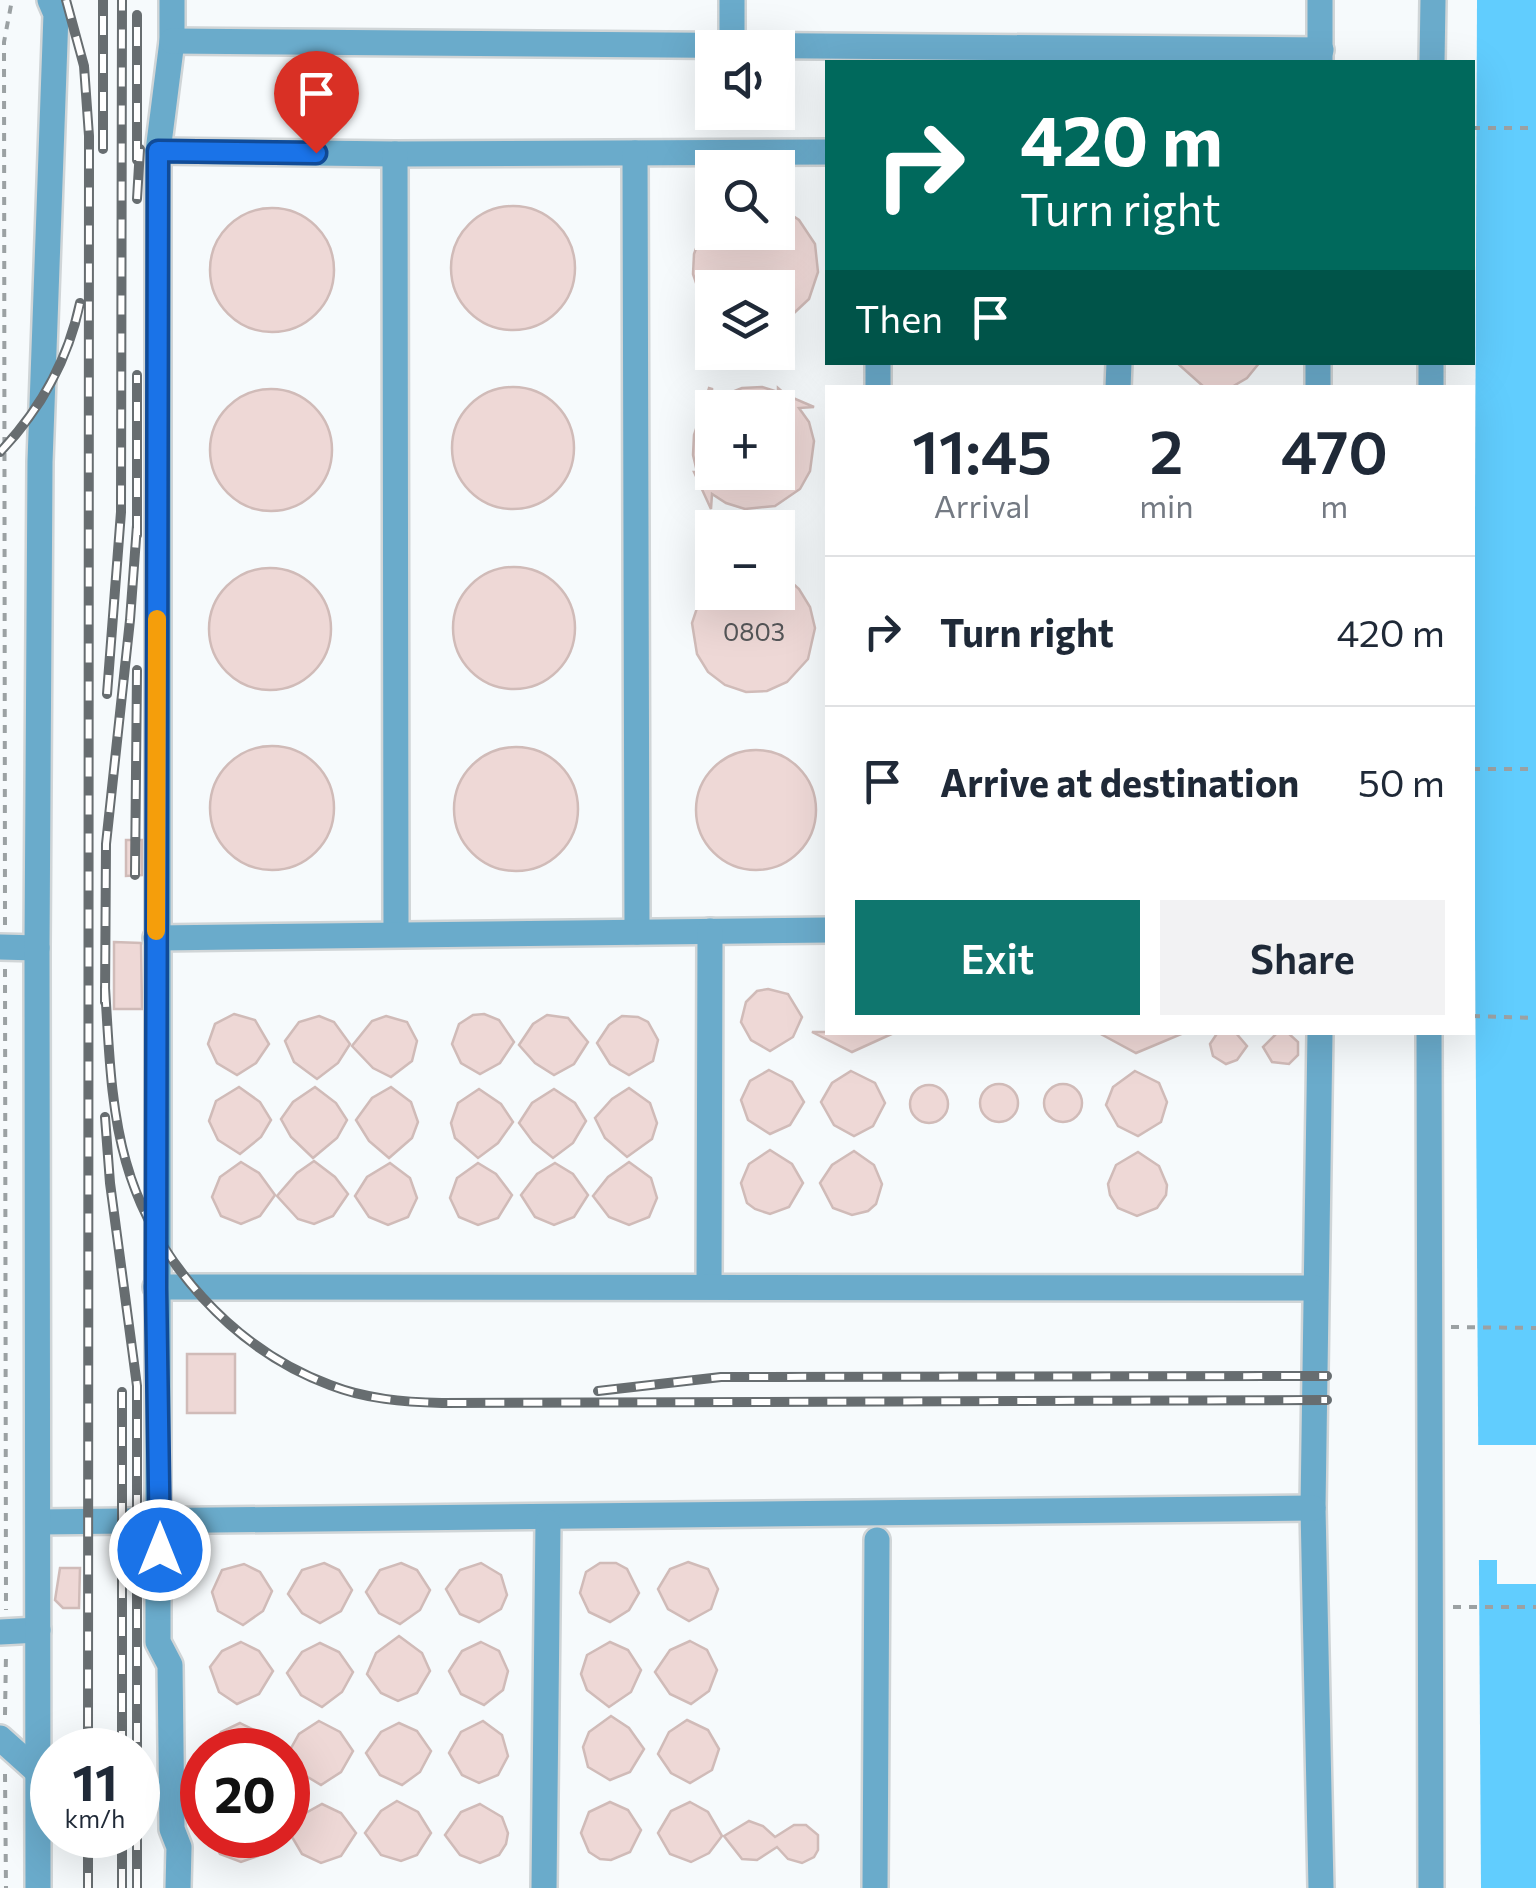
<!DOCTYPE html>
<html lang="en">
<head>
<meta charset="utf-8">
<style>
  :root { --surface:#fff; --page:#f2f2f3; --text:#1f2937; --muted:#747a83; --line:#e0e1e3; --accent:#0f766e }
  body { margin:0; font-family:Commissioner,sans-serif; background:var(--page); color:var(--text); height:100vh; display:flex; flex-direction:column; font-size:38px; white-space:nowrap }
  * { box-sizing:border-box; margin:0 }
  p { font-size:32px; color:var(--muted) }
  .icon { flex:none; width:55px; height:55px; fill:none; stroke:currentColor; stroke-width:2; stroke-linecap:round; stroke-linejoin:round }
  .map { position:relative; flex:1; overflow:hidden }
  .sheet { position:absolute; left:825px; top:385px; width:650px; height:650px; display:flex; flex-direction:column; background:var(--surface); border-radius:0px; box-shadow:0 10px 40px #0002 }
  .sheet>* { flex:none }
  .guide { position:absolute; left:825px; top:60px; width:650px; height:305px; border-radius:0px; box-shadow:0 10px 40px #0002; background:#00695c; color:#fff; overflow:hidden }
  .controls { position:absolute; left:695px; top:30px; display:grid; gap:20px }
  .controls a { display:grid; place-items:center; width:100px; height:100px; border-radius:0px; background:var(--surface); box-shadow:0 10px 40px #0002; font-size:50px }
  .speed { position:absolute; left:30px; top:1728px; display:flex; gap:20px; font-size:50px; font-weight:700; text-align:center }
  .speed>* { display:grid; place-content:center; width:130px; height:130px; border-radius:50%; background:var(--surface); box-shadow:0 10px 40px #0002; line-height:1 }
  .speed small { font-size:25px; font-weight:400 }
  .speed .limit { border:15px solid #d22; background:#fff; color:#111 }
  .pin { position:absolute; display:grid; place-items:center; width:85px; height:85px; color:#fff; margin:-102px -42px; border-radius:50% 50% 50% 0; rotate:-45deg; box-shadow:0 0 10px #0007 }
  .pin .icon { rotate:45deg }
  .me { position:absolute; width:110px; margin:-55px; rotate:0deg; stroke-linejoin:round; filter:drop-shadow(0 0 8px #0008) }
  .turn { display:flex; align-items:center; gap:35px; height:210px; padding:0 30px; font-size:45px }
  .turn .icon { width:130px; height:130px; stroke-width:2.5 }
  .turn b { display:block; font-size:70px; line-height:85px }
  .then { display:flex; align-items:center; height:95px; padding:0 30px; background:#0003; gap:20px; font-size:38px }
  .eta { display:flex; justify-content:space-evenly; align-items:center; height:170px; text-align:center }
  .eta b { font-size:60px; font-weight:600; line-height:70px }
  .action { display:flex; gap:20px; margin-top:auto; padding:20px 30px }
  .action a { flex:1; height:115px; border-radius:0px; background:var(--accent); color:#fff; font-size:40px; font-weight:600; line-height:115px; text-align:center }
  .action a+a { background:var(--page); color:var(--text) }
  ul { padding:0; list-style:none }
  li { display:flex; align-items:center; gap:30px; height:150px; padding:0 30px; border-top:2px solid var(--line) }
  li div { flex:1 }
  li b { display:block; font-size:38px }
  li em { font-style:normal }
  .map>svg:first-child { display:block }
  .water { fill:#61cdfe }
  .pier { fill:#f6fafc }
  .building { fill:#eed8d6; stroke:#d0bbb8; stroke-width:2.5; fill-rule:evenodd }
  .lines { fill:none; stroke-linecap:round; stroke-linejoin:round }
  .minor-casing { stroke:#d0d5d7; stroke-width:30 }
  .path { stroke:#9ba1a3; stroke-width:4; stroke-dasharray:8 8; stroke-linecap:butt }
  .minor { stroke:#6aabcb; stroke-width:25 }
  .rail-casing { stroke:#676d70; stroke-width:10 }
  .rail { stroke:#fff; stroke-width:6; stroke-dasharray:19; stroke-linecap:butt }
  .route-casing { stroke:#114b97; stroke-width:25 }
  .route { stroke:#1a73e8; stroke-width:18 }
  .slow { stroke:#f59e0b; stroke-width:18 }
  .labels { text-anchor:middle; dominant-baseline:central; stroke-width:8; stroke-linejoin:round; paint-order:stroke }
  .number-label { font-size:25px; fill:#565759 }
</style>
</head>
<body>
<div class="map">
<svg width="1536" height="1888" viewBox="0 0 1536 1888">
  <rect width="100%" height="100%" fill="#f6fafc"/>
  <polygon class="water" points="1477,0 1536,0 1536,1888 1481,1888 1474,776"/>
  <polygon class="pier" points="1473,1445 1536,1445 1536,1584 1497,1584 1497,1560 1475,1560"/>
  <g class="building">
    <polygon points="778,206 799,220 815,244 818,272 809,299 778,328 778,288 712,288 710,324 693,274 694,254 702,232 778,232"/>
    <circle cx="513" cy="268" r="62"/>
    <circle cx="272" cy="270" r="62"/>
    <polygon points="1176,362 1260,362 1247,378 1230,388 1204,387"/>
    <circle cx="513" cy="448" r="61"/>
    <path d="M 762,387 L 778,392 L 778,388 L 786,395 L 814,407 L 799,408 L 809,422 L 814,441 L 810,471 L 800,489 L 775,506 L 745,509 L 726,503 L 712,494 L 711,509 L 694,472 L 697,472 L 693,455 L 694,435 L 703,408 L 696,408 L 704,404 L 709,388 L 712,389 L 712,400 L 742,388 ZM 712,408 L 778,408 L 778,472 L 712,472 Z"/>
    <circle cx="271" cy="450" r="61"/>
    <circle cx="514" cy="628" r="61"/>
    <circle cx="270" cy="629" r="61"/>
    <polygon points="778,570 799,589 810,607 815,628 808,659 787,682 767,691 746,692 725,685 708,672 697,654 692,623 699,602 705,592 778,592"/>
    <circle cx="272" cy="808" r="62"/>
    <circle cx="516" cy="809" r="62"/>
    <circle cx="756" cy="810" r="60"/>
    <polygon points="126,840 142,840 142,875 126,876"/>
    <polygon points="114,942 141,943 142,1009 114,1009"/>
    <polygon points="768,989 788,994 802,1017 793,1037 770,1051 751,1040 741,1022 746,1002 757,991"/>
    <polygon points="234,1014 255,1020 269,1044 256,1063 237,1075 217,1063 208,1044 215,1024"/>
    <polygon points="484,1014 499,1020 514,1042 500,1063 480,1074 461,1063 452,1044 459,1024 473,1015"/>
    <polygon points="547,1015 568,1018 588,1042 574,1064 554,1075 535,1063 519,1045 533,1024"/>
    <polygon points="319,1016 334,1022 350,1044 338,1063 317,1079 294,1062 285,1041 299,1022"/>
    <polygon points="386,1016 407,1022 417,1041 412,1061 391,1077 373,1068 352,1046 372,1021"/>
    <polygon points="622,1016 638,1017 648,1022 658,1040 653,1061 629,1075 610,1064 597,1043 609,1025"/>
    <polygon points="812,1032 896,1032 852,1052"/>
    <polygon points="1097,1032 1184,1032 1184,1033 1136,1053"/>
    <polygon points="1218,1032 1235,1032 1247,1046 1237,1060 1226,1064 1213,1056 1210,1044"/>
    <polygon points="1278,1032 1287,1032 1298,1042 1298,1055 1289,1064 1272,1062 1263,1047"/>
    <polygon points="769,1070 792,1082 804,1102 790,1125 770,1134 748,1120 741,1100 750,1081"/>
    <polygon points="851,1071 875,1083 885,1103 873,1126 854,1136 834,1125 821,1102 832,1083"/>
    <polygon points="1135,1071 1159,1083 1167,1102 1161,1122 1138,1136 1118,1126 1106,1105 1113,1087"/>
    <circle cx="1063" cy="1103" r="19"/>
    <circle cx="999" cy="1103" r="19"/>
    <circle cx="929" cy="1104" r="19"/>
    <polygon points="239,1087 260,1102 271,1120 261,1137 240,1154 218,1140 209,1121 216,1101"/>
    <polygon points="315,1087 336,1103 347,1120 337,1138 313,1158 291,1137 281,1119 293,1102"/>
    <polygon points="391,1087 411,1102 418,1122 412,1138 389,1158 369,1141 356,1120 372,1098"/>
    <polygon points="629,1088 650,1103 657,1123 652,1139 627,1157 605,1138 595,1118 612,1099"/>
    <polygon points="479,1089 501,1104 513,1122 498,1143 478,1158 455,1138 451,1123 458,1103"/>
    <polygon points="554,1089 575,1103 586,1121 573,1143 553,1158 533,1142 519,1123 532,1103"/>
    <polygon points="770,1150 792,1164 803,1183 789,1207 770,1214 755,1209 747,1203 741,1183 749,1164"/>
    <polygon points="854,1151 874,1165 882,1184 876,1204 868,1211 852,1215 833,1208 820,1183 832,1165"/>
    <polygon points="1138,1152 1159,1166 1167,1185 1166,1195 1157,1208 1137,1216 1118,1208 1110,1195 1108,1184 1116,1165"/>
    <polygon points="314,1161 335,1177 348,1194 333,1216 314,1224 298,1219 277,1196 297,1173"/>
    <polygon points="241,1162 259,1173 275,1195 260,1216 241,1224 221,1216 212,1197 220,1177"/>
    <polygon points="629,1162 651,1178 657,1198 649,1217 629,1225 609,1217 593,1196 608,1177"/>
    <polygon points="390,1163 410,1178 417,1198 408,1217 388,1225 369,1217 355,1196 367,1177"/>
    <polygon points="478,1163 496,1174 512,1195 498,1218 478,1225 459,1217 450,1198 457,1178"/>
    <polygon points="555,1163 573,1174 588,1195 574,1217 554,1225 535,1217 521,1195 537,1174"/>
    <rect x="187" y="1354" width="48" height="59"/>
    <polygon points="688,1562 708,1569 718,1589 711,1609 689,1621 668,1609 658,1589 670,1569"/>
    <polygon points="324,1563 339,1570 352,1590 341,1611 320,1623 302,1613 288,1594 302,1570"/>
    <polygon points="401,1563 417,1570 430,1590 420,1610 400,1624 379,1613 366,1592 380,1570"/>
    <polygon points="481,1563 501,1575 507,1595 501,1609 479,1622 460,1614 446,1589 460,1570"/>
    <polygon points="600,1563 616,1563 627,1569 639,1593 629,1610 610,1622 589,1612 580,1593 586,1572"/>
    <polygon points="244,1564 260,1572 272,1591 263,1611 243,1625 218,1611 212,1592 222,1570"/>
    <polygon points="60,1568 80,1568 79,1608 63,1608 55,1600"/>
    <polygon points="399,1636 422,1653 430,1671 417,1693 398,1701 381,1693 367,1674 376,1653"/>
    <polygon points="690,1641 707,1650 717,1670 709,1691 691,1704 670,1694 655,1672 670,1650"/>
    <polygon points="241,1642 259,1651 273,1671 259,1694 237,1704 219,1692 210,1667 222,1651"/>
    <polygon points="481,1642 499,1651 508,1671 503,1690 484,1705 461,1694 449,1671 462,1651"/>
    <polygon points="610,1642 628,1650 641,1670 631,1692 609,1707 587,1690 581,1674 587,1655"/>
    <polygon points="320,1643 339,1652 353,1672 342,1692 322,1707 301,1695 287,1673 302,1652"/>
    <polygon points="611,1716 629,1728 644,1749 630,1772 610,1780 588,1767 583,1747 589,1732"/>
    <polygon points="687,1720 708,1730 719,1749 712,1770 690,1783 671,1773 658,1754 669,1732"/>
    <polygon points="319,1721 340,1732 353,1751 341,1772 321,1785 301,1773 290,1750 299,1734"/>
    <polygon points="483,1721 502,1735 508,1756 498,1775 479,1783 462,1775 449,1753 461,1732"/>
    <polygon points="240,1723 258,1732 271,1750 209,1750 221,1732"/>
    <polygon points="399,1723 417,1731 431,1751 420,1772 402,1785 380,1775 366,1753 381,1732"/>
    <polygon points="397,1801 418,1812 431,1833 417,1855 401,1861 381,1855 365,1833 381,1811"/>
    <polygon points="610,1802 628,1810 641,1830 630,1852 611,1860 600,1859 589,1852 581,1833 589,1812"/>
    <polygon points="690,1802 708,1812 722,1836 709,1853 691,1862 670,1854 658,1833 671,1811"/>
    <polygon points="322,1804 341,1813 356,1833 341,1856 321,1863 302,1854 292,1837 304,1814"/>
    <polygon points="480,1804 502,1817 508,1833 506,1844 499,1855 480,1863 460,1855 445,1835 461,1812"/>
    <polygon points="749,1821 763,1826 775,1837 794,1825 806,1825 818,1835 818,1850 814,1857 802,1863 788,1859 777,1847 757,1860 742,1859 724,1836"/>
    <polygon points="209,1835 270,1835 258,1856 241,1862 220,1854"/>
  </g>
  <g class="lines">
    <g class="minor-casing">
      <g id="minor">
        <polyline points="172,0 172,41 158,151 158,1642 170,1665 172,1829 179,1847 178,1888"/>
        <polyline points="732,0 732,44"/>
        <polyline points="1320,0 1320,62"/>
        <polyline points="172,41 1321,50"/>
        <polyline points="1432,62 1433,0"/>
        <polyline points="158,151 395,154 828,152"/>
        <polyline points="635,153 637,932"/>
        <polyline points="395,154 396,934"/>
        <polyline points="878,362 878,388"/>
        <polyline points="1318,362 1318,388"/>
        <polyline points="1118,388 1119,362"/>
        <polyline points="1431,388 1431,362"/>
        <polyline points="156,938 828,930"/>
        <polyline points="0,947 37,948"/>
        <polyline points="1320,1032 1313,1508 1321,1888"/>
        <polyline points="1429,1032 1431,1888"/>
        <polyline points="709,1286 710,931"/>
        <polyline points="156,1287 1315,1288"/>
        <polyline points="39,1522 1313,1508"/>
        <polyline points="0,1632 38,1630"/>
        <polyline points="0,1738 39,1773"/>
        <polyline points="38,1888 37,948 40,462 56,14 50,0"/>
        <polyline points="544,1888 548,1522"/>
        <polyline points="875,1888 877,1540"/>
      </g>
    </g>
    <g class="path">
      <polyline points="1472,128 1536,128"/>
      <polyline points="1472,769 1536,769"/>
      <polyline points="5,925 4,42 12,0"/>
      <polyline points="5,969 6,1610"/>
      <polyline points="1472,1016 1536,1018"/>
      <polyline points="1451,1327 1536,1328"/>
      <polyline points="1453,1607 1536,1607"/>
      <polyline points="5,1715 6,1654"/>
      <polyline points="5,1774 6,1888"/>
    </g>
    <use href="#minor" class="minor"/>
    <g class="rail-casing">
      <g id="rail">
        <polyline points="66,0 84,66 89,136 88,1750"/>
        <polyline points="103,149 103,0"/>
        <polyline points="137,160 137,15"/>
        <polyline points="137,199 140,149"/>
        <path d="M 0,452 C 40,410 68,360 80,303"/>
        <polyline points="137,535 137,375"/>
        <polyline points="107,694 121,512 122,0"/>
        <polyline points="135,875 137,670"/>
        <path d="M 105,988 C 109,1046 110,1106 126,1162 C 154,1261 233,1349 330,1385 C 366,1399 403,1402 442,1403 L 1327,1400"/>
        <polyline points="105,1002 106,844 130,620 137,525"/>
        <polyline points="105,1117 110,1183 137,1386 137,1750"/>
        <polyline points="598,1391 721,1377 1327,1376"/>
        <polyline points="122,1750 122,1392"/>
        <polyline points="88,1835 88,1888"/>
        <polyline points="122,1888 122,1835"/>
        <polyline points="137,1888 137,1835"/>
      </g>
    </g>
    <use href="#rail" class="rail"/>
  </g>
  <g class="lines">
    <g class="route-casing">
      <polyline id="route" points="160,1550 156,1288 158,151 316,153"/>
    </g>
    <use href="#route" class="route"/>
    <polyline class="slow" points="156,931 157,619"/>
  </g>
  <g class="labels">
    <g class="number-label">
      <text x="754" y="631">0803</text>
    </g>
  </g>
</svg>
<div class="controls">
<a><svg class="icon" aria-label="sound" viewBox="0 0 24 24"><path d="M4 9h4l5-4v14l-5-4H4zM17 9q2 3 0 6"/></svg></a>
<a><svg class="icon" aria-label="search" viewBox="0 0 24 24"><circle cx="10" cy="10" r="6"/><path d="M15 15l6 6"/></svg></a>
<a><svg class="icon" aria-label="layers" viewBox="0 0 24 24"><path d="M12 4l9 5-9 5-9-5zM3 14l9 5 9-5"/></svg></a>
<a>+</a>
<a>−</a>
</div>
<div class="speed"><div>11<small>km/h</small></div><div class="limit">20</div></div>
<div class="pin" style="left:316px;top:153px;background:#d93025"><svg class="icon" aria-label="arrive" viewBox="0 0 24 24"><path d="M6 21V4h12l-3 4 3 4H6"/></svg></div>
<svg class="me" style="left:160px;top:1550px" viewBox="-20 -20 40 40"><circle r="17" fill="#1a73e8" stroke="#fff" stroke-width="3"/><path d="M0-11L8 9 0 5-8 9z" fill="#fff"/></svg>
<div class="guide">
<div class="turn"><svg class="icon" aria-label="right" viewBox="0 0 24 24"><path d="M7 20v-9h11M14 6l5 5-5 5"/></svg><div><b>420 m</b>Turn right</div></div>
<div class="then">Then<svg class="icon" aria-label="arrive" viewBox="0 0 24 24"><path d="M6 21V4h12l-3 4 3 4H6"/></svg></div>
</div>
<section class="sheet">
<div class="eta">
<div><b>11:45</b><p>Arrival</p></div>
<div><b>2</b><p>min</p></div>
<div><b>470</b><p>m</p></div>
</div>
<ul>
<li><svg class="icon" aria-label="right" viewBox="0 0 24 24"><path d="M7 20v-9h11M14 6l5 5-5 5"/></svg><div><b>Turn right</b></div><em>420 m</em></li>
<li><svg class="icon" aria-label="arrive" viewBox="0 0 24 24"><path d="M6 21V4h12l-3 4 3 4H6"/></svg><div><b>Arrive at destination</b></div><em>50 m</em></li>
</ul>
<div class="action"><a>Exit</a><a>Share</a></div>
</section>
</div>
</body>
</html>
